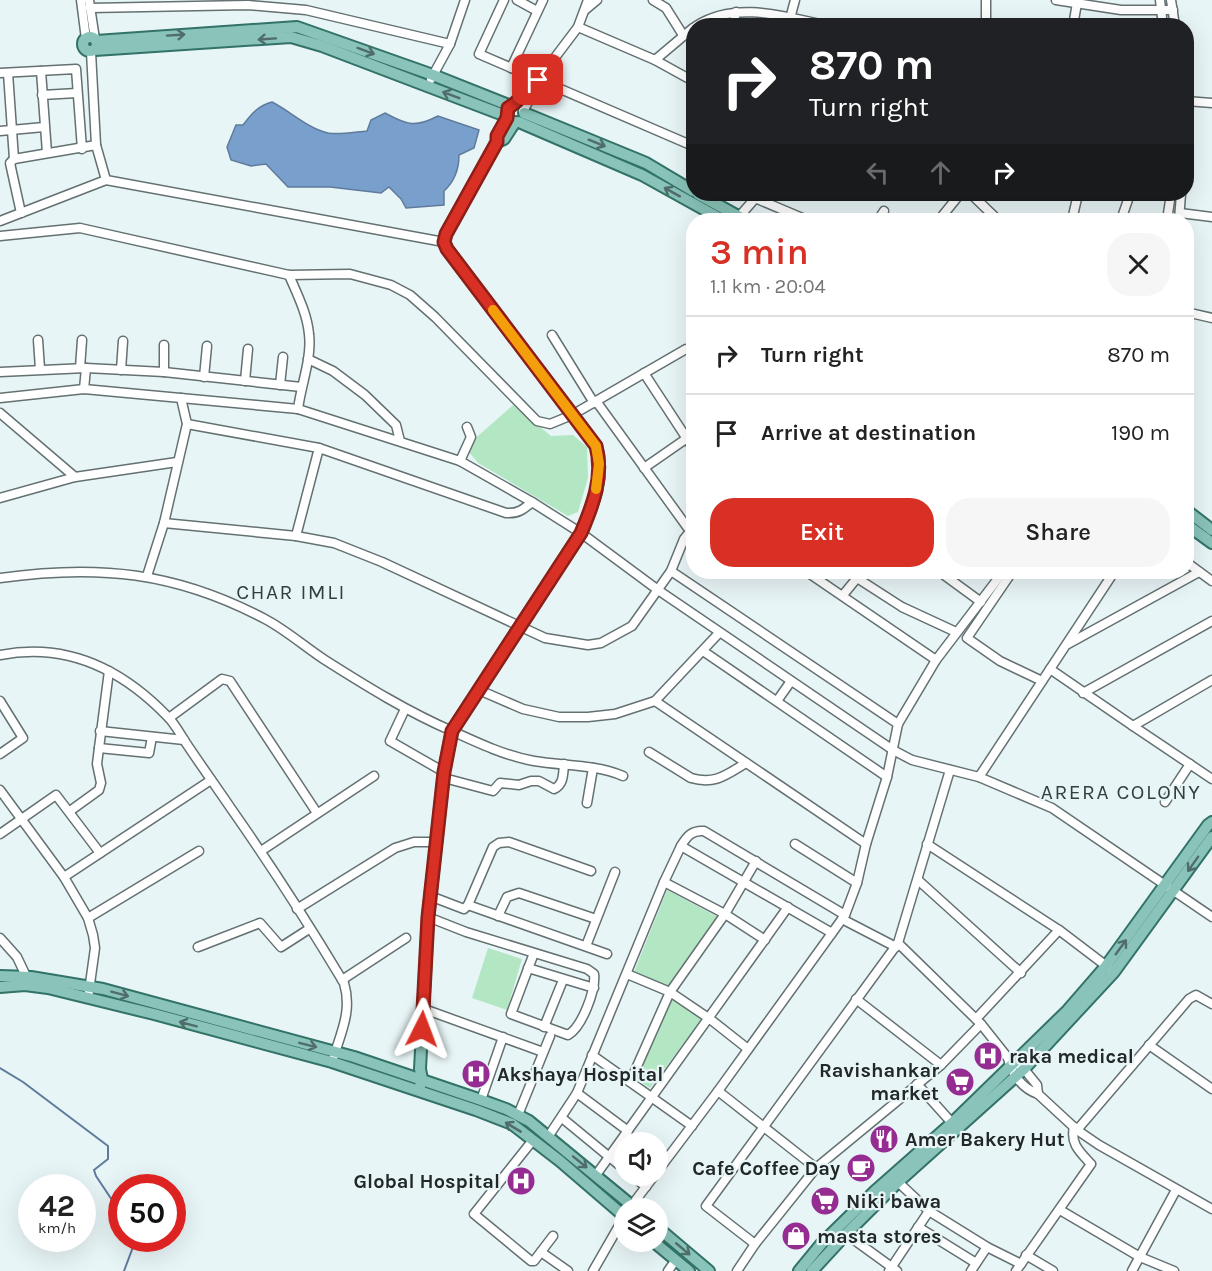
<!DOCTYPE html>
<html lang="en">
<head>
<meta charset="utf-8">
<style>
  :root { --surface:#fff; --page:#f6f6f6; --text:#222; --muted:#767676; --line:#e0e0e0; --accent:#d93025 }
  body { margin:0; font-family:Karla,sans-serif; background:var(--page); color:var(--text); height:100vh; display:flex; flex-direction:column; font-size:22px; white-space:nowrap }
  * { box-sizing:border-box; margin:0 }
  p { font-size:20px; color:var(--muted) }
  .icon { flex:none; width:33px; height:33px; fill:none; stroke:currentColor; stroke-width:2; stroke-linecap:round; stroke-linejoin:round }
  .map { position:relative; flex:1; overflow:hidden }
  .sheet { position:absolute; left:686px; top:213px; width:508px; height:366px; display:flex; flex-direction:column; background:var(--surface); border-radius:24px; box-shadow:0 6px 24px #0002 }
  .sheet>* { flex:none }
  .hud { position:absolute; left:686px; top:18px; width:508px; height:183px; border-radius:24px; box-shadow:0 6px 24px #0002; background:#202124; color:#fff; overflow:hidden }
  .buttons { position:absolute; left:614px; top:1132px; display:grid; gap:12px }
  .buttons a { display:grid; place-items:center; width:54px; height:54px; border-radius:50%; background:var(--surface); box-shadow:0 6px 24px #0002; font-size:30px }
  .speed { position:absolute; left:18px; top:1174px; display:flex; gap:12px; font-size:30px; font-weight:700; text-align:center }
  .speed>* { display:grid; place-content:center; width:78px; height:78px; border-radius:50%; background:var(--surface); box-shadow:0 6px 24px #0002; line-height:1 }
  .speed small { font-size:15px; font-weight:400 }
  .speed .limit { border:9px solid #d22; background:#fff; color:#111 }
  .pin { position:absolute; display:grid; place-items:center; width:51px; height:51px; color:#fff; margin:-26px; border-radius:12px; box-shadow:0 3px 9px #0006 }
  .me { position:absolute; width:66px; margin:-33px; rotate:3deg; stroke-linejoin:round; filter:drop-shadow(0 0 4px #0008) }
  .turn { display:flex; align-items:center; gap:21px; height:126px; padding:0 24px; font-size:27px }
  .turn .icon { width:78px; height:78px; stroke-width:2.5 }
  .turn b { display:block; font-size:42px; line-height:51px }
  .lanes { display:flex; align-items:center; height:57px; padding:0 24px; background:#0003; justify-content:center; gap:30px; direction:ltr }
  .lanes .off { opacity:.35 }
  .round { display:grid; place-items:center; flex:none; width:63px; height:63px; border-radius:24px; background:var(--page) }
  .head { display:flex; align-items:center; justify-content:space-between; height:102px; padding:0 24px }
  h1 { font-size:36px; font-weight:600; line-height:45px; color:var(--accent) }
  .action { display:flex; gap:12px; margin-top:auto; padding:12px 24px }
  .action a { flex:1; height:69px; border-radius:24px; background:var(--accent); color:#fff; font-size:24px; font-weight:600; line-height:69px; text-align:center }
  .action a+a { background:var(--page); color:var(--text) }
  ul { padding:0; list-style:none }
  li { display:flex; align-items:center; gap:18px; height:78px; padding:0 24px; border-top:2px solid var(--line) }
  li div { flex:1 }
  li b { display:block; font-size:22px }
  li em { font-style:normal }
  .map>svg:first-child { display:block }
  .green { fill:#b3e7c3 }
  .water { fill:#799fcd; stroke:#5f7b9b; stroke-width:1.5 }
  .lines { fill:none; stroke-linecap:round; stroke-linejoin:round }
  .stream { stroke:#5f7b9b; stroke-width:2 }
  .minor-casing { stroke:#647071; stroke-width:11 }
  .major-casing { stroke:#327267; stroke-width:14 }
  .minor { stroke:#fff; stroke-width:8 }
  .major { stroke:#89c3b9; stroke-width:10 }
  .oneway { stroke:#506d69 }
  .route-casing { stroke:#8d1f18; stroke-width:15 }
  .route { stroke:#d93025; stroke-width:10 }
  .slow { stroke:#f59e0b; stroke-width:10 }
  .labels { text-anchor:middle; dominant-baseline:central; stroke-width:4.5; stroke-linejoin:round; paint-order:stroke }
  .poi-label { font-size:20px; font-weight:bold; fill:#222727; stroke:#e8f5f7; text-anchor:start }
  .neighbourhood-label { font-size:21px; letter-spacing:1.5px; fill:#333e3f; stroke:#e8f5f7 }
</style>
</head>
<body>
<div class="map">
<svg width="1212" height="1271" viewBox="0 0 1212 1271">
  <rect width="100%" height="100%" fill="#e8f5f7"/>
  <g class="green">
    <polygon points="513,405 551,436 573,435 587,447 588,478 578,512 568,516 478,463 469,452 470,443"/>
    <polygon points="667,890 718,917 668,987 634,972"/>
    <polygon points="488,948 522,959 507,1010 472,998"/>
    <polygon points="672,999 702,1019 650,1088 637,1080"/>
  </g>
  <path class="water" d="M 272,102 C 290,111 307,128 328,133 C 339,135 355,132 367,131 L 371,120 L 385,113 C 407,125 415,128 438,116 L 479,130 L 474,148 L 459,155 C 459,169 455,181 444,191 L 444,205 L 406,208 L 401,199 L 389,187 L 381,193 L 330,187 L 288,187 L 266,164 L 251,166 L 231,160 L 227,147 L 236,125 L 243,125 C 252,113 258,106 272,102 Z"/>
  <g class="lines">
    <g class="stream">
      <polyline points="0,1068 23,1082 108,1146 108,1159 94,1170 96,1176 122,1215"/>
      <polyline points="124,1271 133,1247 130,1239"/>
    </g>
    <g class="minor-casing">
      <g id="minor">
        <polyline points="81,0 86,39"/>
        <polyline points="89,0 95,39"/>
        <polyline points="504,0 479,54 693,146"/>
        <polyline points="517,0 537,11"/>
        <polyline points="653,0 666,8 683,35"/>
        <polyline points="1056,0 1121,10 1173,10"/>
        <polyline points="1160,0 1163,26"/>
        <polyline points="1171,0 1175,26"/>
        <polyline points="90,8 248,5 306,10 450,44"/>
        <polyline points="585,10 597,0"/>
        <path d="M 696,26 C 736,0 786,17 829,26"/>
        <polyline points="733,26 736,12"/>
        <polyline points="788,26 795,0"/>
        <polyline points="986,26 986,0"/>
        <polyline points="1073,26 1077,3"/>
        <polyline points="578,27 655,60 693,81"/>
        <polyline points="91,52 96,145 106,180 444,242"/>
        <polyline points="655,60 693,28"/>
        <polyline points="511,68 543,0"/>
        <polyline points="41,71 47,153"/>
        <polyline points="0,73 76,69 82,149"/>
        <polyline points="8,73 14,159"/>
        <polyline points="431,79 450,44 465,0"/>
        <polyline points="42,95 77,93"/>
        <polyline points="1186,101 1212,103"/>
        <polyline points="515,105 530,86 538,80 578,27 588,0"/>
        <polyline points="523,111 535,90 537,81"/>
        <polyline points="0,131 44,127"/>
        <polyline points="971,194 998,220"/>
        <polyline points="755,198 807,220"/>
        <polyline points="21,213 10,163 14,159 96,145"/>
        <polyline points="1180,213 1212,217"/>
        <polyline points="736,220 759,194"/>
        <polyline points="878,220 884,211"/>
        <polyline points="939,220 960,194"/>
        <polyline points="1072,220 1078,194"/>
        <polyline points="1121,220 1130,194"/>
        <polyline points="1167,220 1171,194"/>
        <polyline points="1179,220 1181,194"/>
        <polyline points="0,221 106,180"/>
        <polyline points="0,236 80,228 289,275 350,274 391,285 410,295 435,317 537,421 550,424 572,415 686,349 690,350 693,354"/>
        <path d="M 289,275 C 297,294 307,313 309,334 C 312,358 301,385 298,409"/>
        <polyline points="1186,312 1212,318"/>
        <polyline points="552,335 594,403"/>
        <polyline points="38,340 40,369"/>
        <polyline points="308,359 333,371 365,395 396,425 400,441"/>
        <polyline points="80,368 82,340"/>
        <polyline points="121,370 123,341"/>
        <polyline points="0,372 86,368 164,372 301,387"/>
        <polyline points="164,372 164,345"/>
        <polyline points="644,373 693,448"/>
        <polyline points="204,377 207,346"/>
        <polyline points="245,381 248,349"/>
        <polyline points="280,385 283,357"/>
        <polyline points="84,389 86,368"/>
        <polyline points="0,398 84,389 298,409 460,461 532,502 581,533 658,590 893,750 912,760 979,777 1052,808 1212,917"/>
        <polyline points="596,401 690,531"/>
        <polyline points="0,413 75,477"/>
        <path d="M 187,424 L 319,448 L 506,513 C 518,514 524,509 532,502"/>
        <polyline points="460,461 471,437 467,427"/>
        <polyline points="644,468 693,434"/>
        <polyline points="0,498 75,477 177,462"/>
        <polyline points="164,523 296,536 334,543 382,562 545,638 588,645 601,643 632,626 671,571 684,539 693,528"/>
        <polyline points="296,536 319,448"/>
        <polyline points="1186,562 1212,581"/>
        <polyline points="671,571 898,724"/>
        <polyline points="807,572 936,660"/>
        <polyline points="853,572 857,578 902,607 956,632"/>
        <polyline points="940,572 981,602"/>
        <polyline points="1012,572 967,638 1000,661 1042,681"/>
        <polyline points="147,576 164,523 187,424 181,398"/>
        <path d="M 0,578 C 98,564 176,572 265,619 C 286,630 305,647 325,660 C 366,686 408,712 452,731 C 478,743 506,756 534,761 C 563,766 595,764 623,776"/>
        <polyline points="843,595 857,578"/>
        <polyline points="1068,644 1199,572"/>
        <polyline points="703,651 887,777"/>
        <path d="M 0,655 C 66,642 122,669 168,717 C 175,724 180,734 186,743 C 200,764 215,785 230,807 C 270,864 308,923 344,983 C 352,1010 342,1030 334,1056"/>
        <polyline points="1050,669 1133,726 1212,680"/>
        <polyline points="479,690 523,709 559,717 588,717 615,714 655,701 719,633"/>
        <polyline points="1083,693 1212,621"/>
        <polyline points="0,701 23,738 0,754"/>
        <polyline points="655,701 866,844"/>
        <polyline points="777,701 791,681"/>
        <polyline points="405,709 390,741 444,772"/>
        <polyline points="169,718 222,679 230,681 317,813"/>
        <polyline points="1133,726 1212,779"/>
        <polyline points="100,731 184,740"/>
        <polyline points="99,748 149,753 152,737"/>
        <path d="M 649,752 L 691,778 C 715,785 726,775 746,763"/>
        <polyline points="979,777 1114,572"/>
        <path d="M 444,778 L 493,791 L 500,783 L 519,785 L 531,781 L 539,781 L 554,789 C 564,784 563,774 564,764"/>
        <polyline points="0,790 64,877 88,918 93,935 95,948 88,998"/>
        <polyline points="1165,802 1190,764"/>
        <polyline points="587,803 593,768"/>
        <polyline points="70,811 99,790 101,783 97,764 99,748 109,671"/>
        <polyline points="0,834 56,795 100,853"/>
        <polyline points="795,844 857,883"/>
        <polyline points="927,844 1059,930 1109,968"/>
        <path d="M 681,846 C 687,836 692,830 704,831 L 845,915"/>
        <polyline points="261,851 374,776"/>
        <polyline points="64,877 211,780"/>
        <polyline points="918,880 1021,973"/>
        <polyline points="664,882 725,914 765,940"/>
        <polyline points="430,896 464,909 468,905 493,847 499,843 509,842 591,871"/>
        <polyline points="468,905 607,954"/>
        <polyline points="297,909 395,848 414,842 436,842"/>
        <polyline points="498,916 507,897 519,893 596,919"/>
        <path d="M 428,917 L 466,932 L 587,969 L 594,974 C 596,990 582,1027 568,1035 L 511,1014 L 534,953"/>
        <polyline points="88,918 199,851"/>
        <polyline points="842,919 896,947"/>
        <polyline points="0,938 17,957 26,976"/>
        <polyline points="898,943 981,1024 1008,1058 1024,1069 1037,1085 1038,1094"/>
        <polyline points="586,946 615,872"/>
        <polyline points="198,947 260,923 281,947 309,929"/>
        <polyline points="528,968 594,988"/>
        <polyline points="627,974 670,992 710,1019 748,1049"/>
        <polyline points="342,980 406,938"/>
        <polyline points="856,999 941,1065"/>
        <polyline points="424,1009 543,1052"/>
        <polyline points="976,1019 1059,930"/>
        <polyline points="544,1027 563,980"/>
        <polyline points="1149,1045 1212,1089"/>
        <polyline points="592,1055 692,1126"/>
        <path d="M 1008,1058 C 1011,1074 1023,1089 1038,1094 L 1077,1130 L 1099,1145 L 1212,1209"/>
        <polyline points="630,1082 670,992 725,914 756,861"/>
        <polyline points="917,1084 952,1123"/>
        <polyline points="718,1091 816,1168"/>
        <polyline points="577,1093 628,1131"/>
        <polyline points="481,1100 503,1037"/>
        <polyline points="518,1115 550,1036"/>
        <polyline points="562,1118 624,1169"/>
        <polyline points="1077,1130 1189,999 1196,995 1212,1004"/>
        <polyline points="548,1137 577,1093 664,882 681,846 832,933"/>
        <polyline points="533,1140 474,1214 531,1261 534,1261 553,1236"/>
        <polyline points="657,1172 718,1091 845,915 857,883 866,844 887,777 898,724 936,660 1003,572"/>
        <polyline points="596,1175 788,907"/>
        <polyline points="633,1176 646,1187"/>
        <polyline points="898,1182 929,1211 987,1247 1021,1264"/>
        <polyline points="629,1209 654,1176"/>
        <polyline points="1060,1210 1140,1257 1174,1271"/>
        <polyline points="918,1227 976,1263"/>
        <polyline points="846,1234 897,1271"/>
        <polyline points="755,1244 706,1206 898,943 950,770"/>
        <polyline points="541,1252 568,1271"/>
        <polyline points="1026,1255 1053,1271"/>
        <polyline points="593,1271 624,1217"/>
        <polyline points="668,1271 675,1261"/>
        <polyline points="737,1271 755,1244 816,1168 941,1065 981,1024"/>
        <polyline points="889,1271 929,1211"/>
        <polyline points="971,1271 987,1247"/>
        <path d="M 1016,1271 L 1091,1164 C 1080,1152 1070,1144 1074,1127"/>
        <polyline points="1132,1271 1176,1190"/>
      </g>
    </g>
    <g class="major-casing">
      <g id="major">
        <circle cx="90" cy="44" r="7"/>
        <polyline points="96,41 297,27 433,75 511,106"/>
        <polyline points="95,50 291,37 322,46 506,116"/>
        <polyline points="524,113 646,163 693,191"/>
        <polyline points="519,122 642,175 723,220"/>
        <polyline points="497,142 504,139 515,122"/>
        <polyline points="698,194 745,220"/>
        <polyline points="1186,510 1212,530"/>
        <polyline points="1186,524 1212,543"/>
        <polyline points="0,976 31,977 103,989 354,1057 481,1100 506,1109 529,1121 636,1209"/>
        <polyline points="0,987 25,985 48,988 154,1014 332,1062 476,1110 512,1124 560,1161 624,1216"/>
        <path d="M 419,1090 L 422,1079 L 420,1069 L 428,917 L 444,772 L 452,731 L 581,533 C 593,505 605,476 596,446 L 447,249 L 444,242 L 446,234 L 497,142 L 497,136 L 507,118"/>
        <polyline points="657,1227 709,1271"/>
        <polyline points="654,1242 689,1271"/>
        <polyline points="799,1271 822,1243 875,1191 952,1123 1067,1011 1106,966 1208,825 1212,822"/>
        <polyline points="812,1271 846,1234 898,1182 1024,1069 1114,972 1212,837"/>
      </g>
    </g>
    <use href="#minor" class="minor"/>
    <use href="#major" class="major"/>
  </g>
  <defs><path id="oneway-shaft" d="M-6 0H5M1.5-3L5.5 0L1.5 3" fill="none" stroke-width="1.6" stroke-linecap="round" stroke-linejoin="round" transform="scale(1.5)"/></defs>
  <g class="oneway">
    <use href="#oneway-shaft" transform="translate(176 35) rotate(-4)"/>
    <use href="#oneway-shaft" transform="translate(267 39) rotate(176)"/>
    <use href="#oneway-shaft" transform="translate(366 51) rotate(20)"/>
    <use href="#oneway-shaft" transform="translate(451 95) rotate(-159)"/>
    <use href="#oneway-shaft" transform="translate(597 143) rotate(22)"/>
    <use href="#oneway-shaft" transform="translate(672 192) rotate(-151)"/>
    <use href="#oneway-shaft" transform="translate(1193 864) rotate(125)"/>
    <use href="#oneway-shaft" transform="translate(1121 947) rotate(-54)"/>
    <use href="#oneway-shaft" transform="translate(120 994) rotate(15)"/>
    <use href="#oneway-shaft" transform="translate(188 1024) rotate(-165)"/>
    <use href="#oneway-shaft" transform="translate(308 1045) rotate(14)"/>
    <use href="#oneway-shaft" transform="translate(513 1127) rotate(-149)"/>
    <use href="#oneway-shaft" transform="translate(580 1162) rotate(39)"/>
    <use href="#oneway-shaft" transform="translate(683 1249) rotate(40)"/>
  </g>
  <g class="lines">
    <g class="route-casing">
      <path id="route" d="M 422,1029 L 428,917 L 444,772 L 452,731 L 581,533 C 593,505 604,476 596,446 L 447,249 L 444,242 L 446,234 L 497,142 L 497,136 L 507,118 L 508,108 C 520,101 527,90 538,80"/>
    </g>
    <use href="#route" class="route"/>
    <polyline class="slow" points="493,310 596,446 599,464 596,489"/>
  </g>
  <defs>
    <g id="hospital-disc" transform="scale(1.5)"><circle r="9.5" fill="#942c91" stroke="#e8f5f7"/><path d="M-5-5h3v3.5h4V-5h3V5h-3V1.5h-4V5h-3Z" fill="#fff"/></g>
    <g id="supermarket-disc" transform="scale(1.5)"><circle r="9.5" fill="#942c91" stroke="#e8f5f7"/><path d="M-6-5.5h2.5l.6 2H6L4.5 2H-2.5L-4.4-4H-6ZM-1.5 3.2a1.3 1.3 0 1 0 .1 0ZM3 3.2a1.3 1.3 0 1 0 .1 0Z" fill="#fff"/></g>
    <g id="restaurant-disc" transform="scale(1.5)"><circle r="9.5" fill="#942c91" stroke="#e8f5f7"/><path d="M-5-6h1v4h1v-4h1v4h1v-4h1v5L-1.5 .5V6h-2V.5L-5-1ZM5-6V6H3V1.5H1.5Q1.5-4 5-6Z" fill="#fff"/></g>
    <g id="cafe-disc" transform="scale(1.5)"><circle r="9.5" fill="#942c91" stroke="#e8f5f7"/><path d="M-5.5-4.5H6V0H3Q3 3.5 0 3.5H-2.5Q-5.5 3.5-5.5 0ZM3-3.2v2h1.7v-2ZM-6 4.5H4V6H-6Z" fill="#fff"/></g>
    <g id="shop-disc" transform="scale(1.5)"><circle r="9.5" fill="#942c91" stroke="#e8f5f7"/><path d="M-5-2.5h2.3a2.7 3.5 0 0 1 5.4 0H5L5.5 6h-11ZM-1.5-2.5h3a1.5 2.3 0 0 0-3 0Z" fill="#fff"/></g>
  </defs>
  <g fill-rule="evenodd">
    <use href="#hospital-disc" x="988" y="1056"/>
    <use href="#hospital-disc" x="476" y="1074"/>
    <use href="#supermarket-disc" x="960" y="1082"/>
    <use href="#restaurant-disc" x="884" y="1139"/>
    <use href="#cafe-disc" x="861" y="1168"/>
    <use href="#hospital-disc" x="521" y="1181"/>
    <use href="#supermarket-disc" x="825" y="1201"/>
    <use href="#shop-disc" x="796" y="1236"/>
  </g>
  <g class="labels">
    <g class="poi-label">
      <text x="1009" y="1056">raka medical</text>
      <text x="939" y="1070" text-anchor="end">Ravishankar<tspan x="939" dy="23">market</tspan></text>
      <text x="497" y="1074">Akshaya Hospital</text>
      <text x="905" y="1139">Amer Bakery Hut</text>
      <text x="840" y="1168" text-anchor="end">Cafe Coffee Day</text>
      <text x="500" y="1181" text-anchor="end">Global Hospital</text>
      <text x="846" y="1201">Niki bawa</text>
      <text x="817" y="1236">masta stores</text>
    </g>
    <g class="neighbourhood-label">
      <text x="291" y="592">CHAR IMLI</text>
      <text x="1121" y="792">ARERA COLONY</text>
    </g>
  </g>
</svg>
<div class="buttons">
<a><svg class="icon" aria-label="sound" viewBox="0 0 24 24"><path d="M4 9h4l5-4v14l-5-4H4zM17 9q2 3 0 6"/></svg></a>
<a><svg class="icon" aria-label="layers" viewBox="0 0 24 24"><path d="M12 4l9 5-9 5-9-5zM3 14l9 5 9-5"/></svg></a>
</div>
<div class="speed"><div>42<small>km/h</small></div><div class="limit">50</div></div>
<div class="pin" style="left:538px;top:80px;background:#d93025"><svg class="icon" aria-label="arrive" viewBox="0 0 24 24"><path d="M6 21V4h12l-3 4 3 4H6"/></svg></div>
<svg class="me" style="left:422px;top:1029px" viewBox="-20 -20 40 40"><path d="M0-17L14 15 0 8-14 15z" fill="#d93025" stroke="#fff" stroke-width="4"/></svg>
<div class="hud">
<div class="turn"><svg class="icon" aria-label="right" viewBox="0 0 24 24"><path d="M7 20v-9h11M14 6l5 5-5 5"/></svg><div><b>870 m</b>Turn right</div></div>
<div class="lanes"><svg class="icon off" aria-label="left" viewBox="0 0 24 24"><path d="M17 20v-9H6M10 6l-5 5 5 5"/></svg><svg class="icon off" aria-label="ahead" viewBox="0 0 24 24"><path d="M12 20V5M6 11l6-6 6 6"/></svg><svg class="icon" aria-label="right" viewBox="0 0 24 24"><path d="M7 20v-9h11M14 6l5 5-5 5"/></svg></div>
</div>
<section class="sheet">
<div class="head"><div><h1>3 min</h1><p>1.1 km · 20:04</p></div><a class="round"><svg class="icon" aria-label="close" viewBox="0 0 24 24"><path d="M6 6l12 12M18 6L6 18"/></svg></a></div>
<ul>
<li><svg class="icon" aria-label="right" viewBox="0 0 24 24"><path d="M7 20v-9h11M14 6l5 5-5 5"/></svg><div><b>Turn right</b></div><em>870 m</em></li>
<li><svg class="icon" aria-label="arrive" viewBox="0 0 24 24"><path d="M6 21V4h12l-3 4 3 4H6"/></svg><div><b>Arrive at destination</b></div><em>190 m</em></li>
</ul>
<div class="action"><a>Exit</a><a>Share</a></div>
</section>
</div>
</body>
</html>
